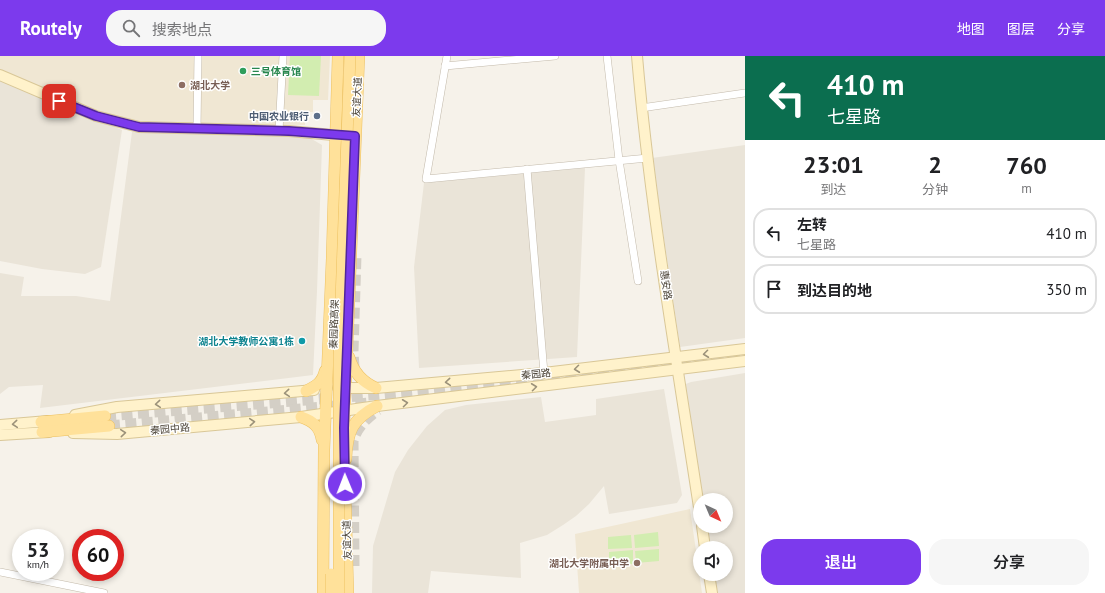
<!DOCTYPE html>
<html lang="zh">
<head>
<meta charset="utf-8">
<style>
  :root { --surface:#fff; --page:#f6f6f6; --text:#202124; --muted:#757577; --line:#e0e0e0; --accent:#7c3aed }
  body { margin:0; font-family:"PT Sans","Noto Sans SC",sans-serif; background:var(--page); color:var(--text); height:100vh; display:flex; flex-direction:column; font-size:15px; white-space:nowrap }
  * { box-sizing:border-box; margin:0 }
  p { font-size:13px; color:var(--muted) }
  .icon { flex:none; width:22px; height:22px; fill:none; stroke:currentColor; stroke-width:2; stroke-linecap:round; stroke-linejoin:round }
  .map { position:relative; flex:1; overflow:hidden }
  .details { display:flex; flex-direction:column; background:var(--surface); width:360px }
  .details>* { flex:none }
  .top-card { background:#0b6e4f; color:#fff; overflow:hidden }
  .needle { width:26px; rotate:136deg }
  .buttons { position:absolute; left:693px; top:437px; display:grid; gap:8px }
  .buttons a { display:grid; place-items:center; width:40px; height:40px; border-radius:50%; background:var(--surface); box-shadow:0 2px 6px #0003; font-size:20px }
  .speed { position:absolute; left:12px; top:473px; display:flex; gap:8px; font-size:20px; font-weight:700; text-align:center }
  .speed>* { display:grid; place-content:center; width:52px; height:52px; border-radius:50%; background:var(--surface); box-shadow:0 2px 6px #0003; line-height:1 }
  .speed small { font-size:10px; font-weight:400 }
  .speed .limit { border:6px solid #d22; background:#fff; color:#111 }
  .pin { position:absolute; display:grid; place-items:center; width:34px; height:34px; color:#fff; margin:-17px; border-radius:8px; box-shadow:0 2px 6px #0006 }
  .me { position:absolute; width:44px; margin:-22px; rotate:359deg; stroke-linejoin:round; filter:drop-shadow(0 0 3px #0008) }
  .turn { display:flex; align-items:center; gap:14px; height:84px; padding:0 16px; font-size:18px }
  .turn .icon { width:52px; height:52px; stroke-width:2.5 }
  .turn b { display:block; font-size:28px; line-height:34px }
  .eta { display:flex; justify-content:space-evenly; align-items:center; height:68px; text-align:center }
  .eta b { font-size:24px; font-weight:600; line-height:28px }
  .primary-button { display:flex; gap:8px; margin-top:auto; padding:8px 16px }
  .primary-button a { flex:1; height:46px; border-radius:16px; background:var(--accent); color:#fff; font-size:16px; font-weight:600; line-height:46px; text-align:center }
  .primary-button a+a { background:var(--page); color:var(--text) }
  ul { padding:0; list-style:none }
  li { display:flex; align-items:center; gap:12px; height:50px; margin:0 8px 6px; padding:0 8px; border:2px solid var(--line); border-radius:16px }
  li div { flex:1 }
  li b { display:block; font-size:15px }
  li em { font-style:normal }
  header { display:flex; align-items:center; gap:24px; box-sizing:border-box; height:56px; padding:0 20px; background:var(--accent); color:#fff }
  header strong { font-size:19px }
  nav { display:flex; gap:22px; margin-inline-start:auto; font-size:14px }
  .search { width:280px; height:36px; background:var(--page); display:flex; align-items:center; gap:10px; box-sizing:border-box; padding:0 14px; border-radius:16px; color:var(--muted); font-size:15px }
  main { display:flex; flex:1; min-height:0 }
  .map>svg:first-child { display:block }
  .residential { fill:#eae4d8 }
  .education { fill:#f0e7d3 }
  .green { fill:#d2edb0 }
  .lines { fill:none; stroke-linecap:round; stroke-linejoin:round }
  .primary-tunnel { stroke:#d4cfc6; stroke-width:11; stroke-dasharray:11 5.5; stroke-linecap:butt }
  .street-casing { stroke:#c3baab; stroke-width:8 }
  .secondary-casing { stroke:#d9c797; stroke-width:12 }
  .primary-casing { stroke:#edc161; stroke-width:12 }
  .street { stroke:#fff; stroke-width:7 }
  .secondary { stroke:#fff2cb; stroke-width:10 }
  .primary { stroke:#ffe19a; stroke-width:11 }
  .primary-bridge-casing { stroke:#edc161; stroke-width:12; stroke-linecap:butt }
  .primary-bridge { stroke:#ffe19a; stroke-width:11 }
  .oneway { stroke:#9c927a }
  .route-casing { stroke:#51269a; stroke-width:10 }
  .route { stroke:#7c3aed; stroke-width:7 }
  .leisure-dot { fill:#2e9e5b; stroke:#fff; stroke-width:1.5 }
  .education-dot { fill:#8d6e63; stroke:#fff; stroke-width:1.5 }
  .service-dot { fill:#5c6f8a; stroke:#fff; stroke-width:1.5 }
  .culture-dot { fill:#0f9aa8; stroke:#fff; stroke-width:1.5 }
  .labels { text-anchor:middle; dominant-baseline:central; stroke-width:3; stroke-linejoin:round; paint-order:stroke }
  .leisure-label { font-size:10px; font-weight:bold; fill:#27864d; stroke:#fff; text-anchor:start }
  .education-label { font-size:10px; font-weight:bold; fill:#785e54; stroke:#fff; text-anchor:start }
  .street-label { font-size:10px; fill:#4b4337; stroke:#fff }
  .service-label { font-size:10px; font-weight:bold; fill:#4e5e75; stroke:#fff; text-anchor:end }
  .culture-label { font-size:10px; font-weight:bold; fill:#0d838f; stroke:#fff; text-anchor:end }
</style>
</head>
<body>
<header>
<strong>Routely</strong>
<div class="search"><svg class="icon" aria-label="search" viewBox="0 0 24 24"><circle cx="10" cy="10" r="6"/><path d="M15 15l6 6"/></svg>搜索地点</div>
<nav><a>地图</a><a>图层</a><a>分享</a></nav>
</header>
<main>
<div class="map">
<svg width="745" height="537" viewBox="0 0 745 537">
  <rect width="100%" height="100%" fill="#f6f2ea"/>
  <g class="residential">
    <polygon points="0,23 122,74 101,211 85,218 42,213 0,205"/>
    <polygon points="132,76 235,78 310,82 322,89 317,235 313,319 40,352 43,329 9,331 0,338 0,217 24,221 21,240 76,240 110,245"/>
    <polygon points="745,89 745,282 680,291 652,102"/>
    <polygon points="585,112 577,301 419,312 414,211 424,127"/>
    <polygon points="745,317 745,537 718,537 714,518 726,518 726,492 710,492 707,470 726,470 726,444 702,444 683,329 691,326"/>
    <polygon points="664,333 682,439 677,447 609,458 604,430 589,448 576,460 563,469 547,479 520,487 521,522 431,515 428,537 372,537 373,490 395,416 408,394 427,370 445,354 466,349 541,341 545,366 596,359 596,343"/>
  </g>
  <g class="education">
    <polygon points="0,0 330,0 328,44 313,44 313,56 305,56 305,69 137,67 100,56 0,14"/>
    <polygon points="690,453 702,537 579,537 575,478"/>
  </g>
  <g class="green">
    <polygon points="290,0 321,0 319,40 288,39"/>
    <polygon points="658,476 659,490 635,492 634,479"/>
    <polygon points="631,479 632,492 608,493 608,481"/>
    <polygon points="659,493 659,505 636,507 635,495"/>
    <polygon points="633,494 633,508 609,509 609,496"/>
  </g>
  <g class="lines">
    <g class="primary-tunnel">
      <polyline points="354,312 353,295 356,199"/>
      <polyline points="105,360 382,338 496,327 745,300"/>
      <polyline points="109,370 369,347"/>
      <path d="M 354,510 L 353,385 C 357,371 367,362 378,354"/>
    </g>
    <g class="street-casing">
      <g id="street">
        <polyline points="447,0 426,123 648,102"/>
        <polyline points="607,0 619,104 638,225"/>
        <polyline points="445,10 555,0"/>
        <polyline points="641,52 745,37"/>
        <polyline points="197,73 198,0"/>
        <polyline points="279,75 283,0"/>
        <polyline points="527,113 544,317"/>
        <polyline points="0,516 104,537"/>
      </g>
    </g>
    <g class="secondary-casing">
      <g id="secondary">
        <path d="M 637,0 C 650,153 677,305 700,458"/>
        <polyline points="0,19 96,60 139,71 289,75 344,80"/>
        <polyline points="338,332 376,332 544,317 745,293"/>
        <polyline points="75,359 117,351 314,334"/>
        <polyline points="0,369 48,365"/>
        <polyline points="73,377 117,378 301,361 377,350 745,305"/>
        <polyline points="0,379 49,376"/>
        <polyline points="702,470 705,492"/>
        <polyline points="709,518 712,537"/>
      </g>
    </g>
    <g class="primary-casing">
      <g id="primary">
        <path d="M 349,301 C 353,315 362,326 376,332"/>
        <path d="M 306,335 C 316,330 322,327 325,315"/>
        <path d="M 301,361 C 313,365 320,371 322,384"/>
        <polyline points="41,366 105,360"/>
        <polyline points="344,369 359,0"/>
        <polyline points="42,376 109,370"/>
        <polyline points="344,396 348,537"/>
        <path d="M 346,403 C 347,376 352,363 377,350"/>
        <polyline points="323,537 324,394 332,202 338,0"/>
      </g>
    </g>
    <use href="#street" class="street"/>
    <use href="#secondary" class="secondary"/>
    <use href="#primary" class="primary"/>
    <g class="primary-bridge-casing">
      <g id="primary-bridge">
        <polyline points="331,537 331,518"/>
        <polyline points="339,537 339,299 350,0"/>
      </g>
    </g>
    <use href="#primary-bridge" class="primary-bridge"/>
  </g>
  <defs><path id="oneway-chevron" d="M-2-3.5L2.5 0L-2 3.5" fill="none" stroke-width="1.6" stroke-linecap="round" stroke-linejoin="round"/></defs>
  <g class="oneway">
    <use href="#oneway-chevron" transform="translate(706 298) rotate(173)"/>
    <use href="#oneway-chevron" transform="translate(577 313) rotate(173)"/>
    <use href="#oneway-chevron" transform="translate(448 326) rotate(175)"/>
    <use href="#oneway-chevron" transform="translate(534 331) rotate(-7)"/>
    <use href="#oneway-chevron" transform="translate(287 337) rotate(175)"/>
    <use href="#oneway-chevron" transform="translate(405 347) rotate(-7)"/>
    <use href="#oneway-chevron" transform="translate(158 348) rotate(175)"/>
    <use href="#oneway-chevron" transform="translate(252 366) rotate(-5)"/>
    <use href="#oneway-chevron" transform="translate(15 368) rotate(175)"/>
    <use href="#oneway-chevron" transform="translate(123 377) rotate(-5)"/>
  </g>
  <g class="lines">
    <g class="route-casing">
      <polyline id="route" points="59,45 96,60 139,71 289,75 355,80 344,372 345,428"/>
    </g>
    <use href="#route" class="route"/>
  </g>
  <circle class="leisure-dot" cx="243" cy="15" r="4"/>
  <g class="education-dot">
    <circle cx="182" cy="29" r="4"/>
    <circle cx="637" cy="507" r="4"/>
  </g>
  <circle class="service-dot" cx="317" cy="60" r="4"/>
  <circle class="culture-dot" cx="302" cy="285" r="4"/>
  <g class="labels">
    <g class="leisure-label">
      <text x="251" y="15">三号体育馆</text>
    </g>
    <g class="education-label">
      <text x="190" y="29">湖北大学</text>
      <text x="629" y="507" text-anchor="end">湖北大学附属中学</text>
    </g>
    <g class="street-label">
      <text transform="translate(357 41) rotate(-87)">友谊大道</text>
      <text transform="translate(666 229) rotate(82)">惠安路</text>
      <text transform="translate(334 268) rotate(-88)">秦园路高架</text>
      <text transform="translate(536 318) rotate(-6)">秦园路</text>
      <text transform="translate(170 373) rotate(-5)">秦园中路</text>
      <text transform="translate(347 484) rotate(-92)">友谊大道</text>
    </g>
    <g class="service-label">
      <text x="309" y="60">中国农业银行</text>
    </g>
    <g class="culture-label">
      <text x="294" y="285">湖北大学教师公寓1栋</text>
    </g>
  </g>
</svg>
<div class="buttons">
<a><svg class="needle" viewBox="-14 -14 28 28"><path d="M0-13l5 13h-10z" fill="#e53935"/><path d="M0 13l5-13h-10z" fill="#757577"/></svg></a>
<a><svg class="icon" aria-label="sound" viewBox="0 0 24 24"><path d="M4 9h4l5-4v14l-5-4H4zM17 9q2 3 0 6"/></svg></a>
</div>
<div class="speed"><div>53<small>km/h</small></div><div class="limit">60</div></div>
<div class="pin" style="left:59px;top:45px;background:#d93025"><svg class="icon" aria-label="arrive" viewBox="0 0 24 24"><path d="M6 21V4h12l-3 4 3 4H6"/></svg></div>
<svg class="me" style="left:345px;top:428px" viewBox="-20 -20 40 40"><circle r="17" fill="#7c3aed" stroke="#fff" stroke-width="3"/><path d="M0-11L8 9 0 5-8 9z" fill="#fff"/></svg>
</div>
<section class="details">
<div class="top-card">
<div class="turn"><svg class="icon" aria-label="left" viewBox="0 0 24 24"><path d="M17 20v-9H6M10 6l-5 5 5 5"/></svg><div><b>410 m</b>七星路</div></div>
</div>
<div class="eta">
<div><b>23:01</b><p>到达</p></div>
<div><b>2</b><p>分钟</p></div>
<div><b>760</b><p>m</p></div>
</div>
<ul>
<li><svg class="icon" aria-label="left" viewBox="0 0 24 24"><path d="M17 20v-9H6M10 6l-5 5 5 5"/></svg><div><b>左转</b><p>七星路</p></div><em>410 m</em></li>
<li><svg class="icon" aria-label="arrive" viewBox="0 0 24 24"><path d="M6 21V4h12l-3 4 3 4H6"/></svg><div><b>到达目的地</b></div><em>350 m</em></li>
</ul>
<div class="primary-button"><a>退出</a><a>分享</a></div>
</section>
</main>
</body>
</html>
